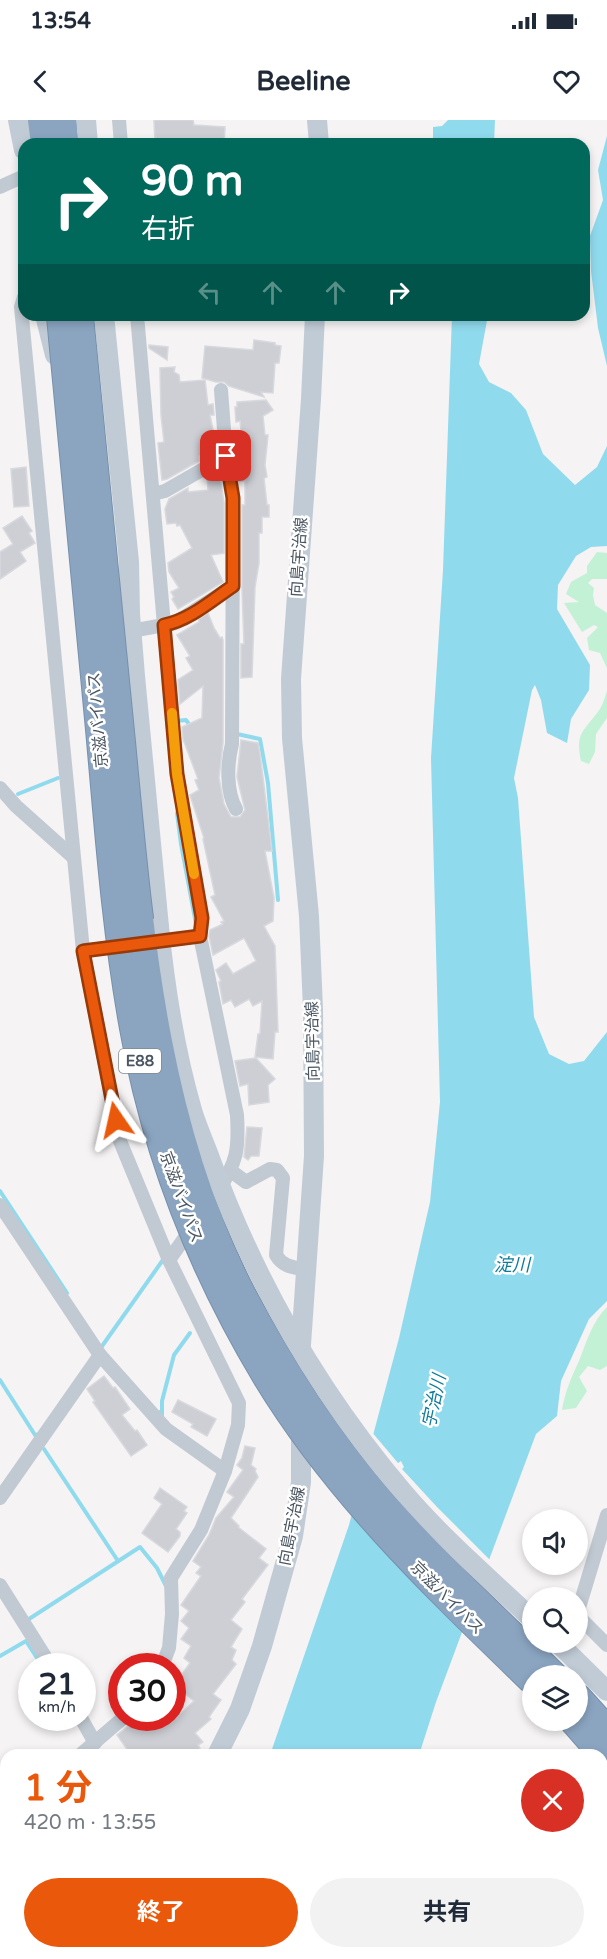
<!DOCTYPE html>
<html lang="ja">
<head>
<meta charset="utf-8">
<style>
  :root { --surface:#fff; --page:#f2f2f3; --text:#1f2937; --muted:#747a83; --accent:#ea580c }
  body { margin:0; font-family:"Varela Round","Noto Sans JP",sans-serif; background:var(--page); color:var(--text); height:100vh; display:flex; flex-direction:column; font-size:22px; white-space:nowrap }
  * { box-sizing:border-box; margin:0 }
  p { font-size:20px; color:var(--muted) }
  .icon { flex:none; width:33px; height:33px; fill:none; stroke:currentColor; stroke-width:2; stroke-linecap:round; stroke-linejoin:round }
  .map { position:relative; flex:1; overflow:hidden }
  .side { position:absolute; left:0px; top:1629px; width:608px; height:210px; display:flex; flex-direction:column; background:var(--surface); border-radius:18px 18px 0 0; box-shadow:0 3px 9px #0003 }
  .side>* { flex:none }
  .top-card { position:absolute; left:18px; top:18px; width:572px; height:183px; border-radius:18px; box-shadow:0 3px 9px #0003; background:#00695c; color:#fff; overflow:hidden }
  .buttons { position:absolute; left:522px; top:1389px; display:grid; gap:12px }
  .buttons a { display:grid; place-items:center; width:66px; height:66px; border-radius:50%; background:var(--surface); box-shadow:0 3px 9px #0003; font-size:30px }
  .speed { position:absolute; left:18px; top:1533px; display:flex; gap:12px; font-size:30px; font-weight:700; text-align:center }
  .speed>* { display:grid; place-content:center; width:78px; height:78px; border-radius:50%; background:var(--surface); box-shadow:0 3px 9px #0003; line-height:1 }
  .speed small { font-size:15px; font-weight:400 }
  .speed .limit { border:9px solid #d22; background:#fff; color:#111 }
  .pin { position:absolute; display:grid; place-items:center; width:51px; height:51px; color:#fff; margin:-26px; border-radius:12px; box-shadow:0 3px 9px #0006 }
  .me { position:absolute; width:66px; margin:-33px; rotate:349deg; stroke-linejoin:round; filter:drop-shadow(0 0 4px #0008) }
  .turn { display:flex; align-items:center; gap:21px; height:126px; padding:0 24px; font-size:27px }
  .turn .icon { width:78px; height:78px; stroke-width:2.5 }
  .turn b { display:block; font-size:42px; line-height:51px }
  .lanes { display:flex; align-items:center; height:57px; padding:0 24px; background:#0003; justify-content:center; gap:30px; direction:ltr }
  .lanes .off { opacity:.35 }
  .round { display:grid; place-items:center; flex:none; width:63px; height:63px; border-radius:32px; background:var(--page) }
  .head { display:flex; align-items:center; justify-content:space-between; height:102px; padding:0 24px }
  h1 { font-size:36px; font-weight:700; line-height:45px; color:var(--accent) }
  .button { display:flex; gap:12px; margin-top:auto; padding:12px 24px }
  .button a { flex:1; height:69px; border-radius:36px; background:var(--accent); color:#fff; font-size:24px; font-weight:700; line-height:69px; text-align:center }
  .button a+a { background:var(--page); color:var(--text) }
  .status { display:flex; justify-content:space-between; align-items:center; height:42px; padding:0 30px; background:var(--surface); direction:ltr }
  .status svg { height:16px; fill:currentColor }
  header { display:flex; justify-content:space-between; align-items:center; height:78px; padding:0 24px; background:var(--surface); font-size:27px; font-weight:700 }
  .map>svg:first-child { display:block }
  .green { fill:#c3f1d5 }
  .water { fill:#90daee }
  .pier { fill:#f5f3f3 }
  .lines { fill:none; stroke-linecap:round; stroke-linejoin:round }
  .stream { stroke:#90daee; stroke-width:4 }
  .building { fill:#cdcfd5; stroke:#d7d9de; stroke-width:1.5 }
  .highway-casing { stroke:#7690ad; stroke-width:28 }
  .street { stroke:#c1cad2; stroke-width:14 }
  .secondary { stroke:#c1cbd6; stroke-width:20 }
  .highway { stroke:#8ba5c1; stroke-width:26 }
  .highway-bridge-casing { stroke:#7690ad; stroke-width:28; stroke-linecap:butt }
  .secondary-bridge { stroke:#c1cbd6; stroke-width:20 }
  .highway-bridge { stroke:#8ba5c1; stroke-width:26 }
  .route-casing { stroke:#983908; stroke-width:15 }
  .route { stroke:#ea580c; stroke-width:10 }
  .slow { stroke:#f59e0b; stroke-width:10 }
  .labels { text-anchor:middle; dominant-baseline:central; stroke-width:5; stroke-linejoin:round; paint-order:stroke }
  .shield { fill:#fff; stroke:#808990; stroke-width:1.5 }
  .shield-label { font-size:15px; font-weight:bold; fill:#4a5661 }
  .street-label { font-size:16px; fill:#4a5661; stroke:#fff }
  .water-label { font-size:18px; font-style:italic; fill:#0c7c9b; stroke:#fff }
</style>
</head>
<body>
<div class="status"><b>13:54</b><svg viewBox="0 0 49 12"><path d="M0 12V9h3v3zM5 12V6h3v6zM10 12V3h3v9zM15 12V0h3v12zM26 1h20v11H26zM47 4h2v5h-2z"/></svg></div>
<header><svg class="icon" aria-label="back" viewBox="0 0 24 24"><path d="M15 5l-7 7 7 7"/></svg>Beeline<svg class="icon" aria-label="heart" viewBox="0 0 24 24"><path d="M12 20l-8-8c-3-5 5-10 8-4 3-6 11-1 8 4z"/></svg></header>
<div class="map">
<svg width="607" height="1839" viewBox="0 0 607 1839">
  <rect width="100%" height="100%" fill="#f5f3f3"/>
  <g class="green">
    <polygon points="597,432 607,433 607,459 592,459 588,463 594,468 593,475 595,485 607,493 607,548 600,533 589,530 587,518 598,507 594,505 582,512 564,483 579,482 566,474 571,462 587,453 587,446"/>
    <path d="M 607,571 L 607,598 L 596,614 L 595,632 L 589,644 L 581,641 C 575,611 584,612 600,589 C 603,584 605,577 607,571 Z"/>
    <path d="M 607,1187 L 607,1246 L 600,1250 L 588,1246 L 579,1257 L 587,1271 L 576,1288 L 562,1290 C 565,1272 571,1258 579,1241 C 587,1221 592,1202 607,1187 Z"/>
  </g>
  <g class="water">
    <polygon points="448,0 495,0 494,24 427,24 427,20 433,20 433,7 442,6"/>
    <polygon points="607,16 607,246 598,208 591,151 590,116 603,80 598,50"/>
    <polygon points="452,195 488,195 479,244 489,262 511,273 526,290 543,334 575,365 597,347 607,326 607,426 591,427 576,436 558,465 557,489 590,545 589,570 571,599 567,623 547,613 541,580 535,565 532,570 514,658 518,678 534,897 549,934 569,944 584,941 607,912 607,1181 589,1199 561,1261 557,1296 536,1314 436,1582 419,1635 270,1635 349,1405 399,1218 430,1082 440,982 431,638 443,450"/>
    <polygon points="195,1833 348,1833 347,1839 193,1839"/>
  </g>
  <polygon class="pier" points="371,1311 398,1343 401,1341 404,1347 402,1349 437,1387 492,1442 484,1464 364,1336"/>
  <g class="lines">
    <g class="stream">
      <polyline points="176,601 186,600 191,607"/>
      <polyline points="237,614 260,619 268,663 278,780"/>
      <polyline points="18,674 58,658"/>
      <polyline points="177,693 181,724 196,804"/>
      <polyline points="0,1071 67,1173"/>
      <polyline points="100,1229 165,1137"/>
      <polyline points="0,1260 35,1315 40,1314"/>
      <polyline points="159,1292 162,1295 162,1281 174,1235 190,1213"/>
      <polyline points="44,1329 118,1441"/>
      <polyline points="29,1499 140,1427 157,1448 167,1468"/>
      <polyline points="0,1536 26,1521 39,1541"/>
    </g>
  </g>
  <g class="building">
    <polygon points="154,0 193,0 194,5 225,7 224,24 197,24 197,20 155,23"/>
    <polygon points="254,220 275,223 275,225 281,226 279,243 275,243 273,273 261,272 264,277 229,266 224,262 216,262 202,258 205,226 253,230"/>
    <polygon points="149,225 168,227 167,240 149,228"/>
    <polygon points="175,247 174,252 179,255 180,262 205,260 208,285 213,284 214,295 210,295 217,330 209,336 199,336 199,341 167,359 162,360 158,323 164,322 161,295 160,248"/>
    <polygon points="266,280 273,290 263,296 265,315 268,315 265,345 267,357 264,358 267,385 269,385 269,397 262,397 262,413 259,413 259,443 255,467 252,557 241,558 241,524 244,524 242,469 242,385 245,385 245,361 239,361 236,340 242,339 243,329 240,301 236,302 235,287 237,287 237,282"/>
    <polygon points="26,347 29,386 14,387 11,349"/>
    <polygon points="220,356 224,383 224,433 211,435 223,462 178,489 172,479 174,477 171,472 179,468 169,452 168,443 192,428 180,405 177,406 176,403 167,404 165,389 169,379 188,368 188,372 208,370 207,357"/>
    <polygon points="22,396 32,411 29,413 35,423 20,432 26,441 0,459 0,432 13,424 3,408"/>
    <polygon points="208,493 214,508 220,518 222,517 223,520 223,623 219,658 224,684 231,697 240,697 245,690 237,657 241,620 258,623 260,633 272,731 265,731 274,778 273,801 264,806 275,826 278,912 275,912 273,939 255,937 258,914 260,914 262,881 253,886 249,879 235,887 231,880 223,884 219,862 221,861 216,850 226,843 233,854 256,841 244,818 213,835 209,816 210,810 223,804 221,802 224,801 211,777 215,775 203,719 204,718 190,675 199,670 195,660 198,659 183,619 182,607 202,598 203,566 180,584 178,560 193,550 186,538 190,536 177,515 199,502 199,499"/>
    <polygon points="256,938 275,959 268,965 269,982 249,985 248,964 240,966 235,941"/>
    <polygon points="247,1007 262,1008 259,1036 251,1036 248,1040 244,1037"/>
    <polygon points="104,1256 113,1268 115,1267 130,1289 122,1295 135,1311 137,1310 147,1325 131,1336 93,1282 95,1281 87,1269"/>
    <polygon points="178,1280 216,1299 207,1316 191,1307 193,1304 172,1292"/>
    <polygon points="245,1326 255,1328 251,1345 256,1349 255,1351 258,1357 231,1398 239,1406 238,1407 266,1429 259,1438 268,1445 242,1479 245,1482 231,1500 242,1509 231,1527 236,1530 232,1540 236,1544 213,1574 221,1580 209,1597 211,1599 195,1613 203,1622 198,1625 200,1628 191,1635 131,1635 117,1615 131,1604 135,1598 176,1598 194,1581 174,1565 190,1543 184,1538 191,1526 181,1519 189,1508 181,1501 189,1491 181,1485 201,1456 196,1453 201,1447 193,1441 209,1415 216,1398 234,1377 227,1372 243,1350 237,1345 242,1338"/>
    <polygon points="160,1368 187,1387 184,1391 187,1393 176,1409 180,1412 180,1416 168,1432 142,1413 162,1384 154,1378"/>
  </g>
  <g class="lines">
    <g class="highway-casing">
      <g id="highway">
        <polyline points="41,0 44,24"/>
        <polyline points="63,0 65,24"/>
        <polyline points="578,1577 607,1609"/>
        <polyline points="572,1600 607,1640"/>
      </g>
    </g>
    <g class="street">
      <polyline points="119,0 121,24"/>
      <polyline points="0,67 24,56"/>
      <polyline points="24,177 21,187 83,831 120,1021 169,1140 239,1283 238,1305 225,1351 201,1410 171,1458 172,1494 169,1528 162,1546"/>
      <path d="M 137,195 L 177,654 L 202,799 L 200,816 L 237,995 C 239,1030 237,1042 218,1071"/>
      <path d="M 221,270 L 226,336 L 233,378 L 232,624 C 227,644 226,671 236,689"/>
      <polyline points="153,374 165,371 226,336"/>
      <polyline points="131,511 175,503 233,466"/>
      <polyline points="0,668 16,686 73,737"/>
      <polyline points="152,822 200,816"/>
      <polyline points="83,831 127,825"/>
      <path d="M 231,1051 L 246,1062 L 270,1049 L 277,1050 L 283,1058 L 276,1135 C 283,1147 293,1147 306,1150"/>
      <polyline points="0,1085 100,1235 166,1309 225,1351"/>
      <polyline points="169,1140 193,1106"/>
      <polyline points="0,1378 100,1235"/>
      <polyline points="0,1465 51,1546"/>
      <polyline points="578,1491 607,1395"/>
      <polyline points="578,1496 607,1525"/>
      <polyline points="81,1598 95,1623"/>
      <polyline points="80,1635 123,1598"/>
      <polyline points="602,1691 607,1698"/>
      <polyline points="0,1799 6,1795"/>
    </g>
    <g class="secondary">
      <polyline points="18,0 24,30"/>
      <polyline points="86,0 88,24"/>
      <polyline points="317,0 319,24"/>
      <polyline points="45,195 55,235"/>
      <polyline points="104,195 129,442 130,494 135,556 159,807"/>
      <polyline points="300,1276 300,1239 314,1036 313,889 309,796 292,618 291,559 311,279 315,195"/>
      <polyline points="557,1522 607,1571"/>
      <polyline points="217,1635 240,1589 262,1526 293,1416 301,1362 301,1305"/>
      <polyline points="122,1839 124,1833"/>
    </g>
    <use href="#highway" class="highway"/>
    <g class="highway-bridge-casing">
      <g id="highway-bridge">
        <path d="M 80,196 C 94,338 108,480 122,622 C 140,811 154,1004 243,1175 C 280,1245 324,1314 376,1375 C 431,1439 495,1497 555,1556"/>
        <path d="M 60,197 C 73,335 86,472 99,609 C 108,709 115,809 133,908 C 155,1032 201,1149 266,1257 C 337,1374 435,1467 532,1561"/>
      </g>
    </g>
    <path class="secondary-bridge" d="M 159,807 C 165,868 175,931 192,990 C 197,1007 205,1024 211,1041 C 256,1164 318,1272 403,1372 C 442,1418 489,1458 532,1499"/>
    <use href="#highway-bridge" class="highway-bridge"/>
  </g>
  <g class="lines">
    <g class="route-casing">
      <path id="route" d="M 116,1000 L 83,831 L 200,816 L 202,798 L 177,654 L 164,505 C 190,500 212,480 233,466 L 233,378 L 226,336"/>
    </g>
    <use href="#route" class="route"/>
    <polyline class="slow" points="172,593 177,654 194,754"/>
  </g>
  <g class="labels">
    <rect class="shield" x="119" y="929" width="42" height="24" rx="4.5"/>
    <g class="shield-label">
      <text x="140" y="941">E88</text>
    </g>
    <g class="street-label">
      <text transform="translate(299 437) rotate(-86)">向島宇治線</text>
      <text transform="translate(98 600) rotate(-95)">京滋バイパス</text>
      <text transform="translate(313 921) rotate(-91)">向島宇治線</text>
      <text transform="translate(181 1077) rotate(70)">京滋バイパス</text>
      <text transform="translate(292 1406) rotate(-79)">向島宇治線</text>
      <text transform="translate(447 1478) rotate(45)">京滋バイパス</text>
    </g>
    <g class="water-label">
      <text x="512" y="1145">淀川</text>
      <text transform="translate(434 1281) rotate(-78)">宇治川</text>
    </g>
  </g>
</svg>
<div class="buttons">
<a><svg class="icon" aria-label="sound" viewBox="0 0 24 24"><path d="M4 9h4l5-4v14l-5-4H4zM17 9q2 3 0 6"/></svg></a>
<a><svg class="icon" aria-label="search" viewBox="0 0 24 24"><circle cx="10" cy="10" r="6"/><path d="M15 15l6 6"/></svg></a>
<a><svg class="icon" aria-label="layers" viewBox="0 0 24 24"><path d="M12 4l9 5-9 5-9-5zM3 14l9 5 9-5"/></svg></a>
</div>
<div class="speed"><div>21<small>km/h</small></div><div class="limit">30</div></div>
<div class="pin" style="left:226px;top:336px;background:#d93025"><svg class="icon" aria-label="arrive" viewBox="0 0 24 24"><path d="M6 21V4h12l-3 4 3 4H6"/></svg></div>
<svg class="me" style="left:116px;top:1000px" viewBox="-20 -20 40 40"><path d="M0-17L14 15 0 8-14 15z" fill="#ea580c" stroke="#fff" stroke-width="4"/></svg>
<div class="top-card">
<div class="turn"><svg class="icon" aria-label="right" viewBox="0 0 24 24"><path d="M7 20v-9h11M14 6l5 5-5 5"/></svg><div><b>90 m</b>右折</div></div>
<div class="lanes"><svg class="icon off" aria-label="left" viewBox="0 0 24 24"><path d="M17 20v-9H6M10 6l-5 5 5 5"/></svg><svg class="icon off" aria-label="ahead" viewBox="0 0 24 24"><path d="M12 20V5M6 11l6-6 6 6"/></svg><svg class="icon off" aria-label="ahead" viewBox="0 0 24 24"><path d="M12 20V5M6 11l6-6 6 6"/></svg><svg class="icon" aria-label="right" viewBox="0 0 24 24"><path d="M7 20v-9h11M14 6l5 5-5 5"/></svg></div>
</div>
<section class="side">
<div class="head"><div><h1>1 分</h1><p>420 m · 13:55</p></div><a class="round" style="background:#d93025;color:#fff"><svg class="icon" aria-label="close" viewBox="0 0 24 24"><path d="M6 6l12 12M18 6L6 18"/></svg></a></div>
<div class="button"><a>終了</a><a>共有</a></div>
</section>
</div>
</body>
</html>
